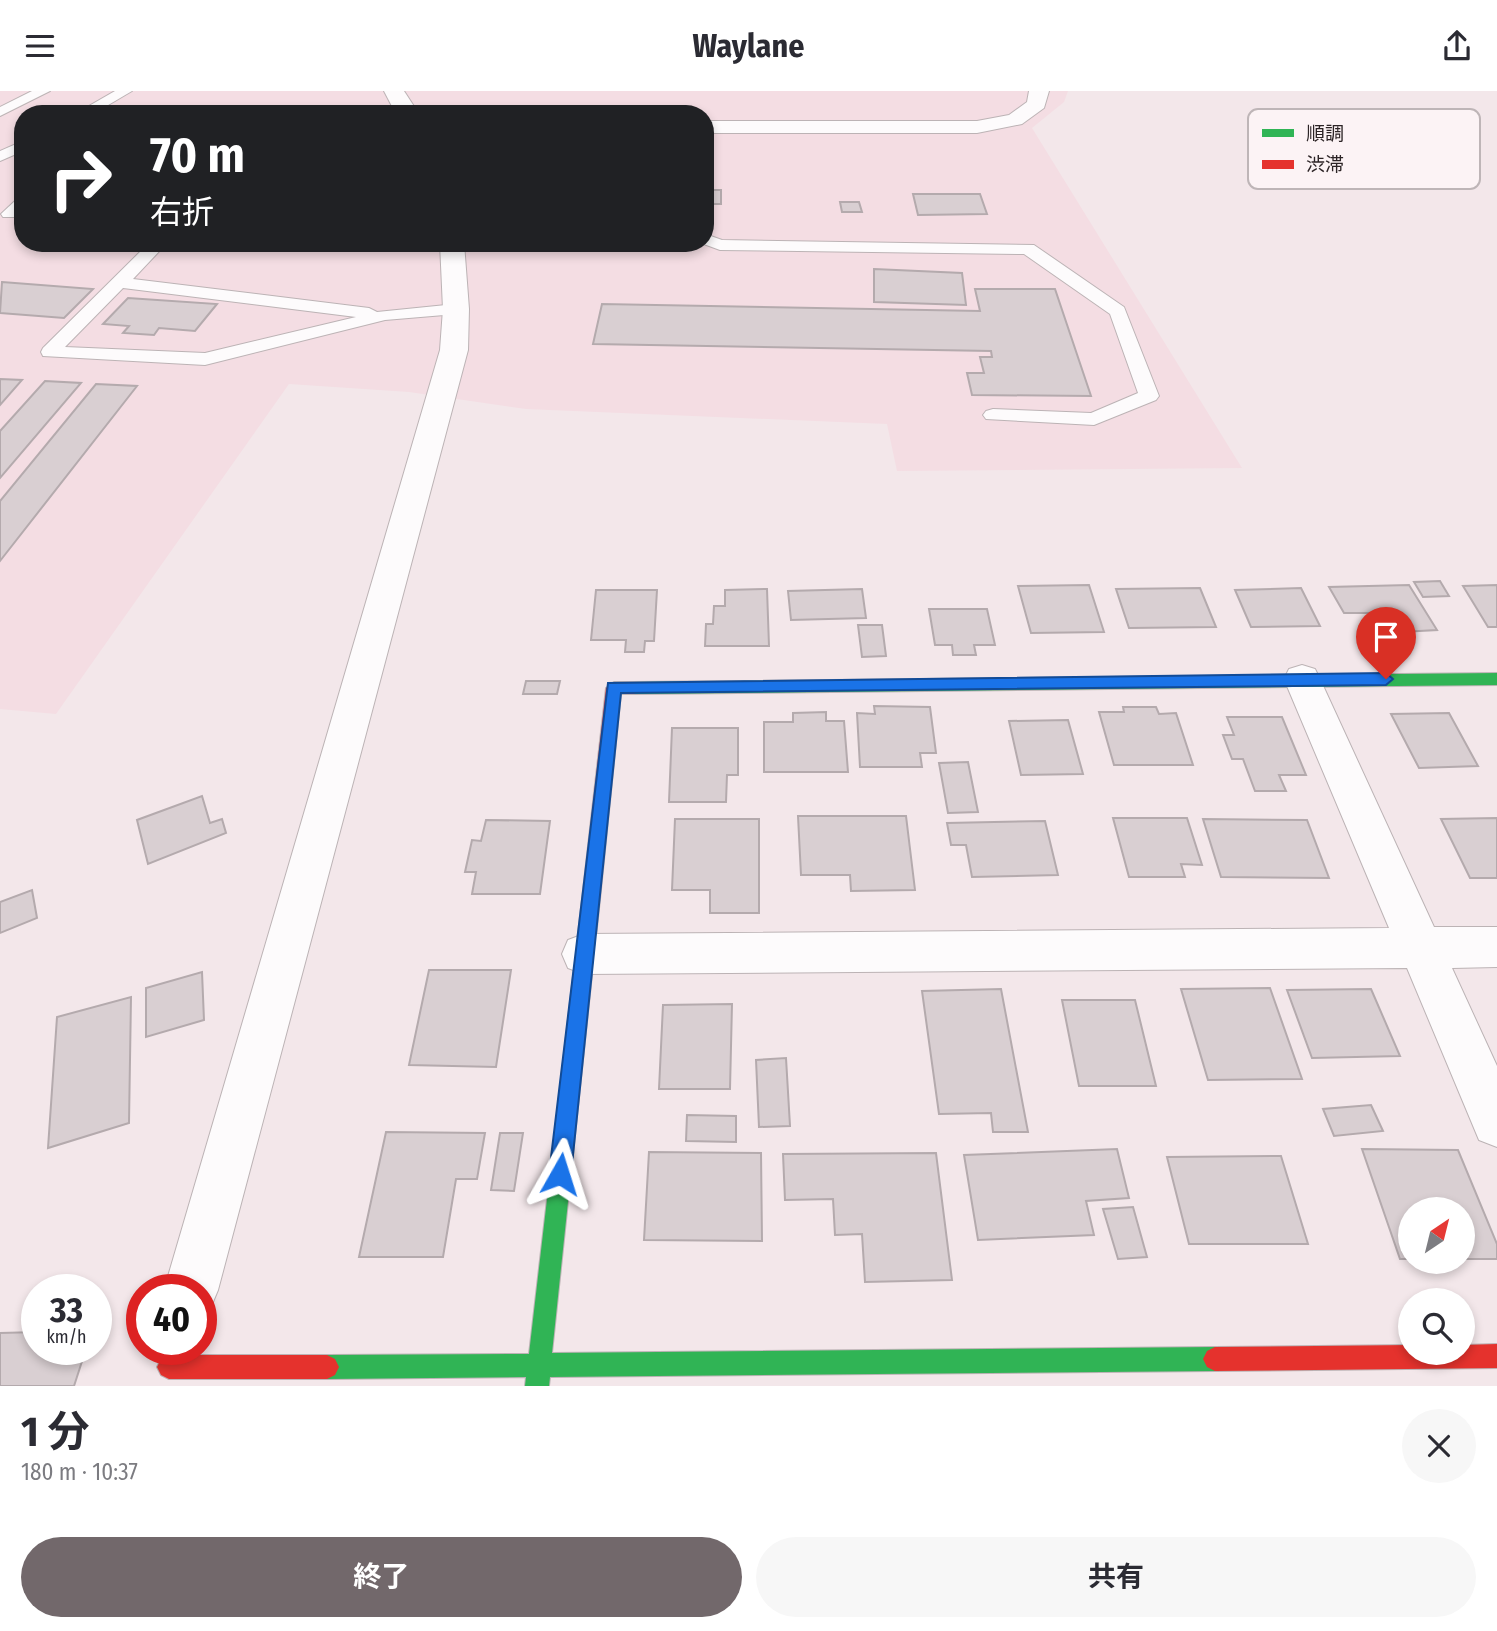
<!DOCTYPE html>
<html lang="ja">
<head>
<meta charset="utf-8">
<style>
  :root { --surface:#fff; --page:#f7f7f7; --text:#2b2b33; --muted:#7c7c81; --accent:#72686b }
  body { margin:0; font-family:"Fira Sans Condensed","Noto Sans JP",sans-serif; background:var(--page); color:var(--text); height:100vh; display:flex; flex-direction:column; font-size:26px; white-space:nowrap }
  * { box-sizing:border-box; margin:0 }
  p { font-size:23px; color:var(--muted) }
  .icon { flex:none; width:38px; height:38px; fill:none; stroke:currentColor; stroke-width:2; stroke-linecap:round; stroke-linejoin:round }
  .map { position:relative; height:1295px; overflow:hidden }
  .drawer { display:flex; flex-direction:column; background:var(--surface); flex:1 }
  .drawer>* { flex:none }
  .guide { position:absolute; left:14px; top:14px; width:700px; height:147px; border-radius:28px; box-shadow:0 4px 10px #0003; background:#202124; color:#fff; overflow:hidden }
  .needle { width:46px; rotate:35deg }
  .controls { position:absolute; left:1398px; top:1106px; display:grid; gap:14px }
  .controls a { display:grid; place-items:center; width:77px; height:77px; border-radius:50%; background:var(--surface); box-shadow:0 4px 10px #0003; font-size:35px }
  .speed { position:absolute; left:21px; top:1183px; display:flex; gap:14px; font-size:35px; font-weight:700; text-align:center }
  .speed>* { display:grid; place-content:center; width:91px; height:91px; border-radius:50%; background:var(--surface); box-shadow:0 4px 10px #0003; line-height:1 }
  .speed small { font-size:18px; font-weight:400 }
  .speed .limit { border:10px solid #d22; background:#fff; color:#111 }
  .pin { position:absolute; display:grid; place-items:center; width:60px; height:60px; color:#fff; margin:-72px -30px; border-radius:50% 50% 50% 0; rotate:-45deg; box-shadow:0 0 7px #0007 }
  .pin .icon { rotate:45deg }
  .me { position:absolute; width:77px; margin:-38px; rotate:6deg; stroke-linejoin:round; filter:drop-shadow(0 0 5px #0008) }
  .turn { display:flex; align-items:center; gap:24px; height:147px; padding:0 21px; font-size:32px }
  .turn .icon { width:91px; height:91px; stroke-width:2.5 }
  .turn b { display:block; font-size:49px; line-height:60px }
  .round { display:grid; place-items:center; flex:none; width:74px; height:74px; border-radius:37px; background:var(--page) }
  .head { display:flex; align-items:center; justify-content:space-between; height:119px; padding:0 21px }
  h1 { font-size:42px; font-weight:700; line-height:52px }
  .primary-button { display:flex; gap:14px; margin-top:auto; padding:14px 21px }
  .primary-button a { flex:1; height:80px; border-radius:42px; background:var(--accent); color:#fff; font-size:28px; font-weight:700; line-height:80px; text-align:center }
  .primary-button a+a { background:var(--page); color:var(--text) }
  header { display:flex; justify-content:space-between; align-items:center; height:91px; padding:0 21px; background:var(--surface); font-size:32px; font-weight:700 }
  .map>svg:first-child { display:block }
  .built { fill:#f4dde3; fill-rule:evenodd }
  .building { fill:#d9cfd2; stroke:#b4aaad; stroke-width:2 }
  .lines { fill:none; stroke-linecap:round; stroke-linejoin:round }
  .lane-casing { stroke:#bcb3b5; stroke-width:2 }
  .street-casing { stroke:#bcb3b5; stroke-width:2 }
  .fast-casing { stroke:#bcb3b5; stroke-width:2 }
  .jam-casing { stroke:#bcb3b5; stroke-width:2 }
  .lane { fill:#fdfbfc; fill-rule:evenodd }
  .street { fill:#fdfbfc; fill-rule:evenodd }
  .fast { fill:#30b455; fill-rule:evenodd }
  .jam { fill:#e5322d; fill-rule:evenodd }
  .route { fill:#1a73e8; stroke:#114b97; stroke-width:2 }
  .key { fill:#fcf3f5; stroke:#beb5b7; stroke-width:2 }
  .key-label { font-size:19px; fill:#2c2426 }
</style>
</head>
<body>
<header><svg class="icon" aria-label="menu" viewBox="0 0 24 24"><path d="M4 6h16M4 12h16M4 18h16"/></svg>Waylane<svg class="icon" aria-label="share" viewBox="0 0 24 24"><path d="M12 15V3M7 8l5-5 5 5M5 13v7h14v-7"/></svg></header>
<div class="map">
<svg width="1497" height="1295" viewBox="0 0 1497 1295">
  <rect width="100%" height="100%" fill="#f3e7ea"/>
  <path class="built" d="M 0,0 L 1068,0 L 1064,11 L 1032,37 L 1242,377 L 897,380 L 887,333 L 526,318 L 409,301 L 289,293 L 56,623 L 0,618 ZM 23,23 L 705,23 L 705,152 L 23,152 Z"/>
  <g class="building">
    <rect x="705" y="99" width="16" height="14"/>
    <polygon points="913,103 980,103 987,123 918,124"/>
    <polygon points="840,111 859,111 862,121 842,121"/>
    <polygon points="874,178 962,182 966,214 874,211"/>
    <polygon points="2,191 93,198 64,227 0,222"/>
    <polygon points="975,198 1055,198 1091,305 972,304 967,282 984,282 980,266 992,266 991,260 593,253 602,213 980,220"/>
    <polygon points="128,207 217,213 195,240 159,237 154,244 123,242 129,235 103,233"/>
    <polygon points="0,288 22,289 0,314"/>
    <polygon points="45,290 81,292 0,387 0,340"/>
    <polygon points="96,293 137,295 0,470 0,410"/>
    <polygon points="1440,490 1449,505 1423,506 1414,491"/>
    <polygon points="1089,494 1104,541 1031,542 1018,495"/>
    <polygon points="1409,494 1437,539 1401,541 1398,534 1377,535 1369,522 1344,522 1329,496"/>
    <polygon points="1497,494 1497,536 1488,536 1463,495"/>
    <polygon points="1200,497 1216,536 1129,537 1116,498"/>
    <polygon points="1301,497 1320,535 1251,536 1235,499"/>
    <polygon points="767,498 769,555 705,555 706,533 713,533 714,515 725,515 725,499"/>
    <polygon points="862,498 866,527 791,529 788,500"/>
    <polygon points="596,499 657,499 654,550 645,550 644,561 625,561 626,549 591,549"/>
    <polygon points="929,518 987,518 995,554 974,554 976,564 953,564 952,554 935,554"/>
    <polygon points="858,534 882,534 886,565 862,566"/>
    <polygon points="526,590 560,590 557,603 523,603"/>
    <polygon points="874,615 930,616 936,662 920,662 922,676 860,676 857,622 875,623"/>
    <polygon points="1123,616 1156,616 1159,623 1176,622 1193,674 1114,674 1099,621 1124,621"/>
    <polygon points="826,621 826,630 844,630 848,681 764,681 764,631 793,631 793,622"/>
    <polygon points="1449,622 1478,675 1419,677 1391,623"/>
    <polygon points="1227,626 1282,626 1306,684 1279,684 1286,700 1255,700 1243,668 1232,668 1223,644 1234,644"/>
    <polygon points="1068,629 1083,683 1021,684 1009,630"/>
    <polygon points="672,637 738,637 738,684 727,684 726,711 669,711"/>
    <polygon points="968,671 978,721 948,722 939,672"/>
    <polygon points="202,705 210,732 222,728 226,742 148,773 137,729"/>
    <polygon points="798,725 906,725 915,799 851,800 850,784 801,784"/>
    <polygon points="1113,727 1187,727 1202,774 1181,773 1185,786 1129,786"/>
    <polygon points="1497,727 1497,787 1470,787 1441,728"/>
    <polygon points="675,728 759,728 759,822 710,822 710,799 672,799"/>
    <polygon points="1203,728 1307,729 1329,787 1221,786"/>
    <polygon points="486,729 550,730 540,803 472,803 476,781 465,781 472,749 481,750"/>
    <polygon points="1045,730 1058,784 972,786 966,754 951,754 947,732"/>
    <polygon points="32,799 37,827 0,842 0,811"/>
    <polygon points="429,879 511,879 496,976 409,974"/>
    <polygon points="202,881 204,929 146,946 146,897"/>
    <polygon points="1270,897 1302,988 1208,989 1181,898"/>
    <polygon points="1001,898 1028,1041 993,1041 991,1022 939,1023 922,900"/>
    <polygon points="1371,898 1400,965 1312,967 1287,899"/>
    <polygon points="131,906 129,1032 48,1057 57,926"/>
    <polygon points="1062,909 1135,909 1156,995 1079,995"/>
    <polygon points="732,913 730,998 659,998 663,914"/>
    <polygon points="786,967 790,1035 759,1036 756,969"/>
    <polygon points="1371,1014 1383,1040 1334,1045 1323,1018"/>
    <polygon points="687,1024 736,1025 736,1051 686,1050"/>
    <polygon points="386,1041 485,1042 477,1088 456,1088 443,1166 359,1166"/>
    <polygon points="500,1042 523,1042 514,1100 491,1099"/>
    <polygon points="1117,1058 1129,1107 1086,1110 1094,1144 978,1149 964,1064"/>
    <polygon points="1362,1058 1458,1059 1497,1153 1497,1168 1463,1168 1463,1118 1410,1118 1410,1168 1400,1168"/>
    <polygon points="649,1061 761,1062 762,1150 644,1149"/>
    <polygon points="936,1062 952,1189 865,1191 862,1143 835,1144 833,1108 785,1109 783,1063"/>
    <polygon points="1281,1065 1308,1153 1189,1153 1167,1066"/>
    <polygon points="1133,1116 1147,1166 1118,1168 1103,1118"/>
    <polygon points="37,1241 37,1258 86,1258 74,1295 0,1295 0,1242"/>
  </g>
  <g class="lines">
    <g class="lane-casing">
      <g id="lane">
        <polygon points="32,0 50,0 0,25 0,16"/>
        <polygon points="115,0 132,0 93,23 75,23"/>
        <polygon points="161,15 259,19 266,23 144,23"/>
        <polygon points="23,50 23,60 0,70 0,60"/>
        <polygon points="23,106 23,119 15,126 3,126 1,123 17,108"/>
        <polygon points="705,143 722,149 1034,154 1124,216 1159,305 1156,309 1094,334 986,328 983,324 986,320 993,318 1091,322 1138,302 1110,223 1024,163 720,159 701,152 705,152"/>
        <path d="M 149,152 L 167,152 L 133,188 L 369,217 L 377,221 L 456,213 L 465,218 L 456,223 L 385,229 L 205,274 L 43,265 L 41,261 L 43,257 ZM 123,197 L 356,226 L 205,262 L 65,256 Z"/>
      </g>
    </g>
    <g class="street-casing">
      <g id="street">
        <polygon points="384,0 404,0 419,23 396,23"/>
        <polygon points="1029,0 1049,0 1044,17 1022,33 977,42 705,42 705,30 977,30 1009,24 1027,11"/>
        <polygon points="440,152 464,152 469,218 468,259 218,1199 210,1218 201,1222 201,1199 164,1199 440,259 443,218"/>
        <polygon points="1302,574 1315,578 1320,588 1434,836 1497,836 1497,876 1452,877 1497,975 1497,1056 1479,1049 1407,877 584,883 568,877 562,863 568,849 584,843 1389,837 1284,588 1289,578"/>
      </g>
    </g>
    <g class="fast-casing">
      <g id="fast">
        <polygon points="1497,582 1497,594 634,603 626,597 634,591"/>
        <polygon points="591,800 597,802 600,808 552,1262 1215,1256 1223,1260 1227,1268 1223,1276 1215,1280 550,1286 549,1295 525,1295 526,1286 327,1288 319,1284 315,1276 319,1268 327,1264 529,1263 582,808 585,802"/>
      </g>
    </g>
    <g class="jam-casing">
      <g id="jam">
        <polygon points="614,591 634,591 642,597 634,603 621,603 600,808 597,814 591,816 585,814 582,808 606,597"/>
        <polygon points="1497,1253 1497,1277 1215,1280 1207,1276 1203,1268 1207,1260 1215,1256 1410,1254 1410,1262 1463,1262 1463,1254"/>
        <polygon points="169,1264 327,1264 335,1268 339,1276 335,1284 327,1288 169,1288 161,1284 157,1276 161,1268"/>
      </g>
    </g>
    <use href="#lane" class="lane"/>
    <use href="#street" class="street"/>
    <use href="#fast" class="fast"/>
    <use href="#jam" class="jam"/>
  </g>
  <polygon class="route" points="1386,582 1393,588 1386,594 621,602 571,1083 567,1090 560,1093 553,1090 549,1083 608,592"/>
  <rect x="1248" y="18" width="232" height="80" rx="10" class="key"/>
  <rect x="1262" y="38" width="32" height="8" fill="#30b455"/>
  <rect x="1262" y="69" width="32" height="9" fill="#e5322d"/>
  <g class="key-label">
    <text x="1306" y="49">順調</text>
    <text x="1306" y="80">渋滞</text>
  </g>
</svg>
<div class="controls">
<a><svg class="needle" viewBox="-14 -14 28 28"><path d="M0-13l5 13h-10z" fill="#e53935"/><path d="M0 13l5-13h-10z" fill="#7c7c81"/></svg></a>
<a><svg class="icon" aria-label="search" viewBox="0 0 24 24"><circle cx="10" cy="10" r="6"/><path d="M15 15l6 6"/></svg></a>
</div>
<div class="speed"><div>33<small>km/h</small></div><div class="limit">40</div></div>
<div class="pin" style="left:1386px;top:588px;background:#d93025"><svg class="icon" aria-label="arrive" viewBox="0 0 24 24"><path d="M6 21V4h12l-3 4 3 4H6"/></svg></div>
<svg class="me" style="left:560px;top:1083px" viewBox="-20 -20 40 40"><path d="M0-17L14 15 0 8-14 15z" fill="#1a73e8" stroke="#fff" stroke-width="4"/></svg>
<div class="guide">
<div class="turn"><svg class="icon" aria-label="right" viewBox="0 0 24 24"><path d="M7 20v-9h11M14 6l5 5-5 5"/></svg><div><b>70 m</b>右折</div></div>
</div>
</div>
<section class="drawer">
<div class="head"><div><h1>1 分</h1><p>180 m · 10:37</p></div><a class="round"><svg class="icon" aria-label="close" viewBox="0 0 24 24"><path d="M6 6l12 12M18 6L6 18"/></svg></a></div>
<div class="primary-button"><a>終了</a><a>共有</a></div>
</section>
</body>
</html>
